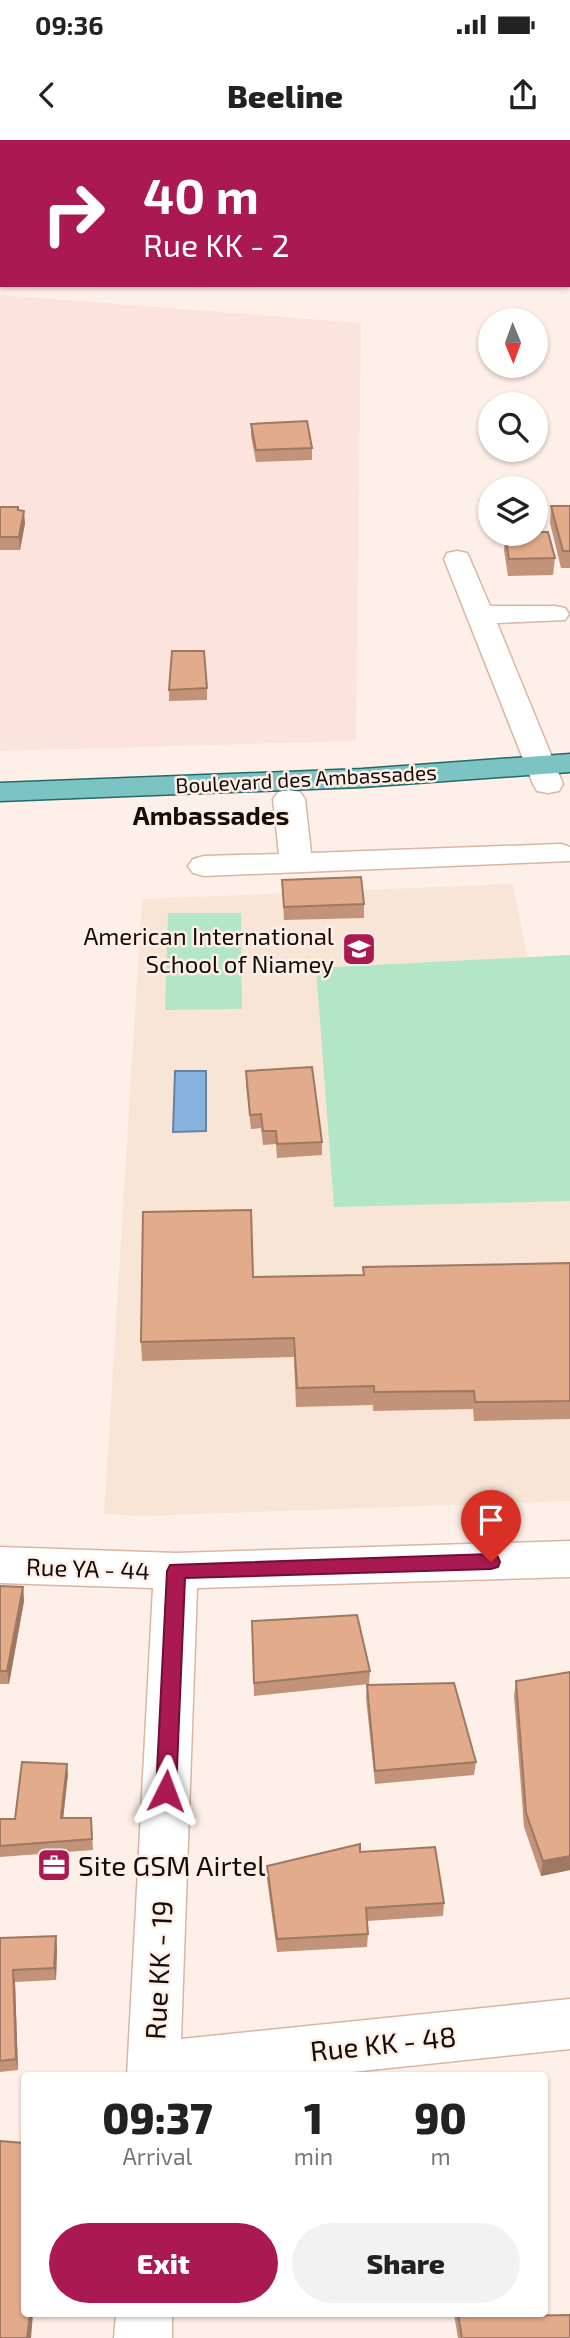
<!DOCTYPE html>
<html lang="en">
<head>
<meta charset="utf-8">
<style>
  :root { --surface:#fff; --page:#f2f2f2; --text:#222; --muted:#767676; --accent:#aa1951 }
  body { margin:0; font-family:"Exo 2",sans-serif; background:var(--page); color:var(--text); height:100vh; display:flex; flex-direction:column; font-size:26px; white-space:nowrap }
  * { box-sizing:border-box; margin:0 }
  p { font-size:23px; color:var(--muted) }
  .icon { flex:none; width:38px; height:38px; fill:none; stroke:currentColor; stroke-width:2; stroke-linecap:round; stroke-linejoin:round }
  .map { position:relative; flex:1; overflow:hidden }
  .panel { position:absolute; left:21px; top:1932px; width:527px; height:245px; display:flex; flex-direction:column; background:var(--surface); border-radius:7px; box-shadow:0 2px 5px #0004 }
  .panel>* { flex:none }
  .hud { position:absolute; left:0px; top:0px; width:570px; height:147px; box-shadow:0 2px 5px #0004; background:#aa1951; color:#fff; overflow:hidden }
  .needle { width:46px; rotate:179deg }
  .controls { position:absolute; left:478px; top:168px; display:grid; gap:14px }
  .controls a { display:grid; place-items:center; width:70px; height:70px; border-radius:50%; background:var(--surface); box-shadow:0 2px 5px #0004; font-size:35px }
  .pin { position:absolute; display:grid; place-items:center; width:60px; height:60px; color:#fff; margin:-72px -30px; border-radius:50% 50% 50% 0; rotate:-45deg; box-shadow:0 0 7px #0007 }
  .pin .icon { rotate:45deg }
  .me { position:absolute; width:77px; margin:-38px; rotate:3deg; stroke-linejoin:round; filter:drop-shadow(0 0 5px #0008) }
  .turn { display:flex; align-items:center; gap:24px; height:147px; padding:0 28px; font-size:32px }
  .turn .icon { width:91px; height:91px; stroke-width:2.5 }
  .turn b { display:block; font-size:49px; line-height:60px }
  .eta { display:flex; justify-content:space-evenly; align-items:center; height:119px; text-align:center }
  .eta b { font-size:42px; font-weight:800; line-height:49px }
  .action { display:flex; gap:14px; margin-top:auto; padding:14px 28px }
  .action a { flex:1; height:80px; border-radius:42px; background:var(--accent); color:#fff; font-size:28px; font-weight:800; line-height:80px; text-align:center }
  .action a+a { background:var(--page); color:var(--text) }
  .status { display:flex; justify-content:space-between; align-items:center; height:49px; padding:0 35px; background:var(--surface); direction:ltr }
  .status svg { height:19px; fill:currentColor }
  header { display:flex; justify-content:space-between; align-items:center; height:91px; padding:0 28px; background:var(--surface); font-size:32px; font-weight:800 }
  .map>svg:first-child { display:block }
  .commercial { fill:#fde3dd }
  .education { fill:#f9e5d6 }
  .green { fill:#b3e6c7 }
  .water { fill:#89b3df; stroke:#67819e; stroke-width:2 }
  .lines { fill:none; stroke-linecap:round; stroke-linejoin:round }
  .minor-casing { stroke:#d9b6a3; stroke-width:3 }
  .major-casing { stroke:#206a68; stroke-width:3 }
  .path { stroke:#897d76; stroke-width:2.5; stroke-dasharray:4.5 2; stroke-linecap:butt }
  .minor { fill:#fff; fill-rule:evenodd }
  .major { fill:#7cc4c4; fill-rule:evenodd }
  .wall { fill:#c29378 }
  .shaded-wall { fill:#9e7861 }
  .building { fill:#e2ab8b; stroke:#9e7861; stroke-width:2 }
  .route { fill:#aa1951; stroke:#6e1035; stroke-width:2 }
  .labels { text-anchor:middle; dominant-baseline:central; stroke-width:5; stroke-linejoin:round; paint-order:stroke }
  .far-street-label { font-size:21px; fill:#180c06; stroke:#fef0e8 }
  .poi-label { font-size:24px; fill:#180c06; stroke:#fef0e8; text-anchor:end }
  .street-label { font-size:24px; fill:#180c06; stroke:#fef0e8 }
  .neighbourhood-label { font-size:26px; font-weight:bold; fill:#180c06; stroke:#fef0e8 }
  .near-poi-label { font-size:28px; fill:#180c06; stroke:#fef0e8; text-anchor:start }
  .near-street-label { font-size:28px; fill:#180c06; stroke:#fef0e8 }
</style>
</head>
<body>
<div class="status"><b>09:36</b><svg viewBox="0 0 49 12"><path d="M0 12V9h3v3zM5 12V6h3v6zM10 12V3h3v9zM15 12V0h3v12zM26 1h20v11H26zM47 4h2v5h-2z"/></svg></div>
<header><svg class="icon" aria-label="back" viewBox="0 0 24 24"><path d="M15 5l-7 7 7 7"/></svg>Beeline<svg class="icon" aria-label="share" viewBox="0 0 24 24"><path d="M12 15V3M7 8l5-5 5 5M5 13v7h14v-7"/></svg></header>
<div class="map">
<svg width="570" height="2198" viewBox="0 0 570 2198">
  <rect width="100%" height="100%" fill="#fef0e8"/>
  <polygon class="commercial" points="0,155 361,183 356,601 0,611"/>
  <polygon class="education" points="513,744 527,817 570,815 570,1361 142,1376 104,1374 142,759"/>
  <g class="green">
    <polygon points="126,0 570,0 570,12 569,2"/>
    <polygon points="168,773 241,773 242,869 165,870"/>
    <polygon points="570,815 570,1061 334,1067 316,828"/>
  </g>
  <polygon class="water" points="175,931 206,931 206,991 173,992"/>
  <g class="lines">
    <g class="minor-casing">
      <g id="minor">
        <rect x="0" y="40" width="2" height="12"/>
        <rect x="569" y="72" width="1" height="12"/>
        <polygon points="457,411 467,413 470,419 490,466 555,466 565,468 569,474 565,480 497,483 563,644 559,651 548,653 537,651 533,644 444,419 447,413"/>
        <polygon points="289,650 300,652 305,659 311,713 561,704 570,707 570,721 204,736 193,733 188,726 193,719 204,716 279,714 273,659 278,652"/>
        <polygon points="570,1401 570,1437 197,1448 181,1899 570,1859 570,1909 314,1936 127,1936 153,1448 0,1443 0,1407 176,1413"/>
        <polygon points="116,2174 172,2174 172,2198 114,2198"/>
      </g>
    </g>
    <g class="major-casing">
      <polygon id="major" points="570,614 570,632 362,647 0,661 0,643 362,629"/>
    </g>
    <polyline class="path" points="37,2 42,0"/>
    <use href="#minor" class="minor"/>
    <use href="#major" class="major"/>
  </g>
  <g class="wall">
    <polygon points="251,284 312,308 312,320 256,322 251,296"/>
    <polygon points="551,366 570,366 570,428 561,428 550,383"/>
    <polygon points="0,367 18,367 18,370 25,383 20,410 0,410"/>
    <polygon points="505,394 555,418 553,435 508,436 504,410"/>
    <polygon points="207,548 207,560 169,561 169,550"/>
    <polygon points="282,740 364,764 364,778 284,780"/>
    <polygon points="246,931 322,1002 322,1015 277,1018 276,1004 263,1005 261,988 251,989 246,945"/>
    <polygon points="570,1123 570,1279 474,1281 473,1269 373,1271 373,1265 296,1267 294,1217 142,1221 141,1202 253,1137 363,1135 363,1127"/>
    <polygon points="0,1446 23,1447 24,1461 9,1544 0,1544"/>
    <polygon points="252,1481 370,1531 369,1544 254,1556"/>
    <polygon points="516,1541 570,1730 541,1736 524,1687 514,1556"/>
    <polygon points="367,1545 476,1622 474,1635 375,1644 366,1558"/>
    <polygon points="68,1634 63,1678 91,1678 93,1710 0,1717 0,1679 15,1679"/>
    <polygon points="360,1712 444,1763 443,1776 367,1781 368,1794 367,1807 277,1812 267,1739 267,1726"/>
    <polygon points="0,1798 57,1808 56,1840 15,1842 18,1930 0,1932"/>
    <polygon points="454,2174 503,2174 503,2176 570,2198 458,2198"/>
  </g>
  <g class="shaded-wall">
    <polygon points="24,371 25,383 20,410 19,397"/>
    <polygon points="23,1447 24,1461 9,1544 7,1531"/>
    <polygon points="67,1624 68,1634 62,1689 61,1678"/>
    <polygon points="570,1716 570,1730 541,1736 543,1721"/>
    <polygon points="56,1796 57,1808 56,1840 54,1828"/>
    <polygon points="13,1830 15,1842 18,1930 16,1919"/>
    <polygon points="30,2174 33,2174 31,2198 27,2198"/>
  </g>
  <g class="building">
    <polygon points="307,281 312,308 256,310 251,284"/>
    <polygon points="551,366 570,366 570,411 563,411"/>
    <polygon points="0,367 18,367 18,370 24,371 19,397 0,397"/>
    <polygon points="536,392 548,392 555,418 509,419 505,394 536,394"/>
    <polygon points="172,511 204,511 207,548 169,550"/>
    <polygon points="361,737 364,764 284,767 282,740"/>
    <polygon points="312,927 322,1002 277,1004 276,991 263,991 261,974 250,975 246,931"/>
    <polygon points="251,1070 253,1137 364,1135 363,1127 570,1123 570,1261 475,1262 474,1251 374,1252 374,1246 297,1248 294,1198 141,1202 143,1072"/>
    <polygon points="0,1446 23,1447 7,1531 0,1531"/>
    <polygon points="357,1475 370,1531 254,1543 252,1481"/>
    <polygon points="570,1532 570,1716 543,1721 526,1673 516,1541"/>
    <polygon points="454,1543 476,1622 375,1631 367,1545"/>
    <polygon points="22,1622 67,1624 61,1678 91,1678 92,1699 0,1706 0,1679 15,1679"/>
    <polygon points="360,1704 360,1712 435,1707 444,1763 366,1768 368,1794 277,1799 267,1726"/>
    <polygon points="56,1796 54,1828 13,1830 16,1919 0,1921 0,1798"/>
    <polygon points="0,2001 24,2003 24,2174 30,2174 27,2198 0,2198"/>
    <polygon points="458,2174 503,2174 503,2176 570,2175 570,2198 462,2198"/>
  </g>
  <polygon class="route" points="491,1414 498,1417 500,1422 498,1427 491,1429 185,1438 176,1651 173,1657 166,1660 159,1657 156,1651 167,1431 170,1425"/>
  <defs>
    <g id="school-square" transform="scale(1.75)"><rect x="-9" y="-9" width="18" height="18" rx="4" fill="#aa1951" stroke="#fef0e8"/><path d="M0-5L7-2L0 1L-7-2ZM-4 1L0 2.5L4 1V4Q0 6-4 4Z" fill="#fff"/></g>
    <g id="office-square" transform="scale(1.75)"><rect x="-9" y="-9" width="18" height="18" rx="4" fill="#aa1951" stroke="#fef0e8"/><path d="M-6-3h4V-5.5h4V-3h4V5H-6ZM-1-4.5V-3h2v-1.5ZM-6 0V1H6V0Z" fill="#fff"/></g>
  </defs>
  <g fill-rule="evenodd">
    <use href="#school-square" x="359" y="809"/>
    <use href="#office-square" x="54" y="1725"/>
  </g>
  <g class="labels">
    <g class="far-street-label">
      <text transform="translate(306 638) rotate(-3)">Boulevard des Ambassades</text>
    </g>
    <g class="poi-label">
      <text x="334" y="795">American International<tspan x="334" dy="28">School of Niamey</tspan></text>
    </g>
    <g class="street-label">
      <text transform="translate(88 1428) rotate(2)">Rue YA - 44</text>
    </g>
    <g class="neighbourhood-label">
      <text x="211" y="674">Ambassades</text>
    </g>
    <g class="near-poi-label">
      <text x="78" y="1725">Site GSM Airtel</text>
    </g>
    <g class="near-street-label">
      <text transform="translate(158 1830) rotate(-87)">Rue KK - 19</text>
      <text transform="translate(383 1903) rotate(-6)">Rue KK - 48</text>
    </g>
  </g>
</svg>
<div class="controls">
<a><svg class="needle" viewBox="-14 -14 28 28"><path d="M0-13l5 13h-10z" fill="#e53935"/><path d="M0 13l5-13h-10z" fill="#767676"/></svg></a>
<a><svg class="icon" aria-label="search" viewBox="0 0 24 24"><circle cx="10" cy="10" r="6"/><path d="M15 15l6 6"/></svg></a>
<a><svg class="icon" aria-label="layers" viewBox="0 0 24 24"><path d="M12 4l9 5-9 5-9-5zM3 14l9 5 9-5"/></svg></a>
</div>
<div class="pin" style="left:491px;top:1422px;background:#d93025"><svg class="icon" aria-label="arrive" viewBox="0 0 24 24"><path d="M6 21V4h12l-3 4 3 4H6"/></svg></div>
<svg class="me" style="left:166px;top:1651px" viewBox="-20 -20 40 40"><path d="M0-17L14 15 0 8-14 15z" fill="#aa1951" stroke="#fff" stroke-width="4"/></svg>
<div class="hud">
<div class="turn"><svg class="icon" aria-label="right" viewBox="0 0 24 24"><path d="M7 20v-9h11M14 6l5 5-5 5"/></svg><div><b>40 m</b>Rue KK - 2</div></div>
</div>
<section class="panel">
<div class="eta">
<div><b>09:37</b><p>Arrival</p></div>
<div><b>1</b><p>min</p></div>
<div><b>90</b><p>m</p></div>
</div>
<div class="action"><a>Exit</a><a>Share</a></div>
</section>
</div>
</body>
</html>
